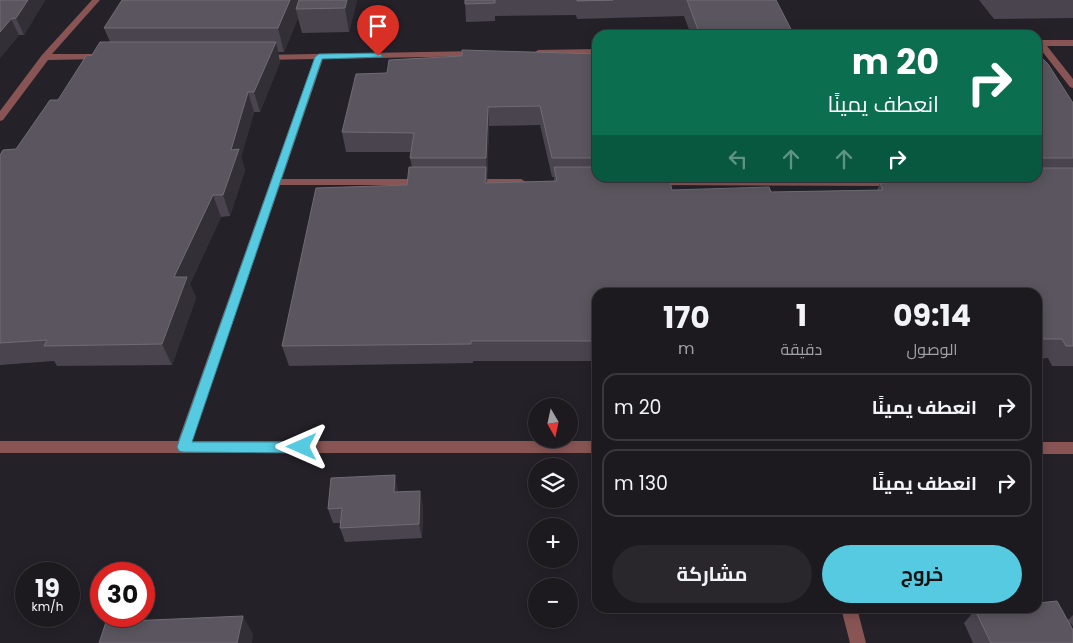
<!DOCTYPE html>
<html lang="ar">
<head>
<meta charset="utf-8">
<style>
  :root { --surface:#1c191f; --page:#29262c; --text:#f1f3f6; --muted:#a0a0a4; --line:#3a383d; --accent:#55cae0 }
  body { margin:0; font-family:Poppins,Cairo,sans-serif; background:var(--page); color:var(--text); direction:rtl; height:100vh; display:flex; flex-direction:column; font-size:19px; white-space:nowrap }
  * { box-sizing:border-box; margin:0 }
  p { font-size:16px; color:var(--muted) }
  .icon { flex:none; width:28px; height:28px; fill:none; stroke:currentColor; stroke-width:2; stroke-linecap:round; stroke-linejoin:round }
  .map { position:relative; flex:1; overflow:hidden; direction:ltr }
  .details { position:absolute; left:592px; top:288px; width:450px; height:325px; display:flex; flex-direction:column; background:var(--surface); border-radius:15px; box-shadow:0 2px 12px #0003,0 0 0 1px var(--line); direction:rtl }
  .details>* { flex:none }
  .banner { position:absolute; left:592px; top:30px; width:450px; height:152px; border-radius:15px; box-shadow:0 2px 12px #0003,0 0 0 1px var(--line); direction:rtl; background:#0b6e4f; color:#fff; overflow:hidden }
  .needle { width:32px; rotate:171deg }
  .tools { position:absolute; left:528px; top:398px; display:grid; gap:10px }
  .tools a { display:grid; place-items:center; width:50px; height:50px; border-radius:50%; background:var(--surface); box-shadow:0 2px 12px #0003,0 0 0 1px var(--line); font-size:25px }
  .speed { position:absolute; left:15px; top:562px; display:flex; gap:10px; font-size:25px; font-weight:700; text-align:center }
  .speed>* { display:grid; place-content:center; width:65px; height:65px; border-radius:50%; background:var(--surface); box-shadow:0 2px 12px #0003,0 0 0 1px var(--line); line-height:1 }
  .speed small { font-size:12px; font-weight:400 }
  .speed .limit { border:8px solid #d22; background:#fff; color:#111 }
  .pin { position:absolute; display:grid; place-items:center; width:42px; height:42px; color:#fff; margin:-51px -21px; border-radius:50% 50% 50% 0; rotate:-45deg; box-shadow:0 0 5px #0007 }
  .pin .icon { rotate:45deg }
  .me { position:absolute; width:55px; margin:-28px; rotate:270deg; stroke-linejoin:round; filter:drop-shadow(0 0 4px #0008) }
  .turn { display:flex; align-items:center; gap:18px; height:105px; padding:0 20px; font-size:22px }
  .turn .icon { width:65px; height:65px; stroke-width:2.5 }
  .turn b { display:block; font-size:35px; line-height:42px }
  .lanes { display:flex; align-items:center; height:48px; padding:0 20px; background:#0003; justify-content:center; gap:25px; direction:ltr }
  .lanes .off { opacity:.35 }
  .eta { display:flex; justify-content:space-evenly; align-items:center; height:85px; text-align:center }
  .eta b { font-size:30px; font-weight:700; line-height:35px }
  .action { display:flex; gap:10px; margin-top:auto; padding:10px 20px }
  .action a { flex:1; height:58px; border-radius:30px; background:var(--accent); color:#111; font-size:20px; font-weight:700; line-height:58px; text-align:center }
  .action a+a { background:var(--page); color:var(--text) }
  ul { padding:0; list-style:none }
  li { display:flex; align-items:center; gap:15px; height:68px; margin:0 10px 8px; padding:0 10px; border:2px solid var(--line); border-radius:15px }
  li div { flex:1 }
  li b { display:block; font-size:19px }
  li em { font-style:normal }
  .map>svg:first-child { display:block }
  .lines { fill:none; stroke-linecap:round; stroke-linejoin:round }
  .street { fill:#885554; fill-rule:evenodd }
  .wall { fill:#49444d; fill-rule:evenodd }
  .shaded-wall { fill:#332f37 }
  .building { fill:#5a555e; stroke:#706c74 }
  .route { fill:#55cae0; stroke:#378392 }
</style>
</head>
<body>
<div class="map">
<svg width="1073" height="643" viewBox="0 0 1073 643">
  <rect width="100%" height="100%" fill="#252129"/>
  <g class="lines">
    <g class="street">
      <polygon points="92,0 100,0 52,54 100,54 103,55 103,59 48,60 3,120 0,121 0,111 42,55"/>
      <polygon points="1073,40 1073,46 1047,46 1073,79 1073,88 1070,87 1038,46 1038,40"/>
      <polygon points="598,49 598,55 538,56 534,53 538,50"/>
      <polygon points="478,51 481,52 481,56 323,59 282,179 423,179 428,182 423,185 280,185 192,441 598,441 598,453 0,453 0,441 178,441 314,59 263,60 260,59 260,55"/>
      <polygon points="471,179 521,179 526,182 521,185 467,184 466,182 467,180"/>
      <polygon points="653,180 896,180 901,183 896,186 649,185 648,183 649,181"/>
      <rect x="1038" y="442" width="35" height="12"/>
      <polygon points="841,608 857,608 866,643 850,643"/>
    </g>
  </g>
  <g class="wall">
    <polygon points="0,0 45,0 24,35 19,35 0,58"/>
    <polygon points="122,0 357,0 349,32 302,33 298,18 284,52 278,52 280,62 260,112 254,112 241,157 245,170 230,216 221,217 190,284 196,298 172,365 57,366 54,361 0,365 0,155 16,149 58,100 110,42 104,28"/>
    <polygon points="465,0 776,0 794,35 691,35 684,16 577,19 576,15 495,16 495,21 466,22"/>
    <polygon points="979,0 1073,0 1073,18 994,19"/>
    <path d="M 598,54 L 598,178 L 672,190 L 771,192 L 877,190 L 880,183 L 941,180 L 942,178 L 937,178 L 1038,178 L 1038,54 L 1073,103 L 1073,366 L 1052,366 L 1048,358 L 1038,359 L 1038,292 L 598,292 L 598,361 L 473,361 L 473,363 L 289,366 L 282,346 L 407,185 L 412,167 L 410,158 L 411,152 L 346,152 L 342,132 L 387,73 ZM 540,125 L 552,177 L 554,177 L 554,181 L 487,183 L 489,126 Z"/>
    <polygon points="398,490 398,492 423,506 422,538 345,542 340,528 340,523 333,523 328,509"/>
    <polygon points="975,610 1068,620 1073,615 1073,626 1070,623 1073,643 973,643 964,623"/>
  </g>
  <g class="shaded-wall">
    <polygon points="28,0 45,0 24,35 16,18"/>
    <polygon points="290,0 301,0 296,9 298,18 284,52 278,28"/>
    <polygon points="347,0 357,0 349,32 345,8"/>
    <polygon points="11,19 19,35 0,58 0,32"/>
    <polygon points="276,42 280,62 260,112 254,92"/>
    <polygon points="248,92 254,112 241,157 245,170 230,216 223,195 231,150"/>
    <polygon points="488,107 489,126 487,177 486,158"/>
    <polygon points="213,195 221,217 190,284 196,298 172,365 162,344 174,277"/>
    <polygon points="395,475 398,490 397,507 394,492"/>
    <polygon points="420,491 423,506 422,538 419,524"/>
    <polygon points="243,616 253,634 252,643 237,643"/>
  </g>
  <g class="building">
    <polygon points="0,0 28,0 16,18 11,19 0,32"/>
    <polygon points="122,0 290,0 278,28 104,28"/>
    <polygon points="299,0 347,0 345,8 296,9"/>
    <polygon points="465,0 495,0 495,3 465,4"/>
    <polygon points="577,0 613,0 577,1"/>
    <polygon points="687,0 776,0 794,35 700,35"/>
    <polygon points="100,42 276,42 254,92 248,92 231,150 239,149 223,195 213,195 174,277 187,277 162,344 44,346 47,340 0,343 0,155 3,150 16,149 50,100 58,100 86,56 92,55"/>
    <polygon points="462,50 598,54 598,158 552,158 540,106 488,107 486,158 410,158 414,133 342,132 356,74 387,73 389,60 462,56"/>
    <polygon points="1038,54 1048,64 1073,103 1073,158 1038,158"/>
    <polygon points="409,167 486,167 485,183 557,181 554,167 598,167 598,178 669,178 672,190 769,187 771,192 883,190 880,183 947,180 946,178 1038,178 1038,168 1073,168 1073,346 1066,346 1062,339 1038,339 1038,292 598,292 598,341 471,341 471,344 282,346 316,188 407,185"/>
    <polygon points="395,475 394,492 420,491 419,524 340,528 342,508 328,509 331,478"/>
    <polygon points="1057,601 1073,630 1073,643 991,643 975,610 995,608 1038,608 1038,603"/>
    <polygon points="243,616 237,643 99,643 106,622"/>
  </g>
  <polygon class="route" points="378,53 383,56 381,57 322,59 192,442 302,442 306,443 308,447 306,451 302,453 183,452 179,451 177,447 315,57 319,54"/>
</svg>
<div class="tools">
<a><svg class="needle" viewBox="-14 -14 28 28"><path d="M0-13l5 13h-10z" fill="#e53935"/><path d="M0 13l5-13h-10z" fill="#a0a0a4"/></svg></a>
<a><svg class="icon" aria-label="layers" viewBox="0 0 24 24"><path d="M12 4l9 5-9 5-9-5zM3 14l9 5 9-5"/></svg></a>
<a>+</a>
<a>−</a>
</div>
<div class="speed"><div>19<small>km/h</small></div><div class="limit">30</div></div>
<div class="pin" style="left:378px;top:56px;background:#d93025"><svg class="icon" aria-label="arrive" viewBox="0 0 24 24"><path d="M6 21V4h12l-3 4 3 4H6"/></svg></div>
<svg class="me" style="left:302px;top:447px" viewBox="-20 -20 40 40"><path d="M0-17L14 15 0 8-14 15z" fill="#55cae0" stroke="#fff" stroke-width="4"/></svg>
<div class="banner">
<div class="turn"><svg class="icon" aria-label="right" viewBox="0 0 24 24"><path d="M7 20v-9h11M14 6l5 5-5 5"/></svg><div><b>20 m</b>انعطف يمينًا</div></div>
<div class="lanes"><svg class="icon off" aria-label="left" viewBox="0 0 24 24"><path d="M17 20v-9H6M10 6l-5 5 5 5"/></svg><svg class="icon off" aria-label="ahead" viewBox="0 0 24 24"><path d="M12 20V5M6 11l6-6 6 6"/></svg><svg class="icon off" aria-label="ahead" viewBox="0 0 24 24"><path d="M12 20V5M6 11l6-6 6 6"/></svg><svg class="icon" aria-label="right" viewBox="0 0 24 24"><path d="M7 20v-9h11M14 6l5 5-5 5"/></svg></div>
</div>
<section class="details">
<div class="eta">
<div><b>09:14</b><p>الوصول</p></div>
<div><b>1</b><p>دقيقة</p></div>
<div><b>170</b><p>m</p></div>
</div>
<ul>
<li><svg class="icon" aria-label="right" viewBox="0 0 24 24"><path d="M7 20v-9h11M14 6l5 5-5 5"/></svg><div><b>انعطف يمينًا</b></div><em>20 m</em></li>
<li><svg class="icon" aria-label="right" viewBox="0 0 24 24"><path d="M7 20v-9h11M14 6l5 5-5 5"/></svg><div><b>انعطف يمينًا</b></div><em>130 m</em></li>
</ul>
<div class="action"><a>خروج</a><a>مشاركة</a></div>
</section>
</div>
</body>
</html>
